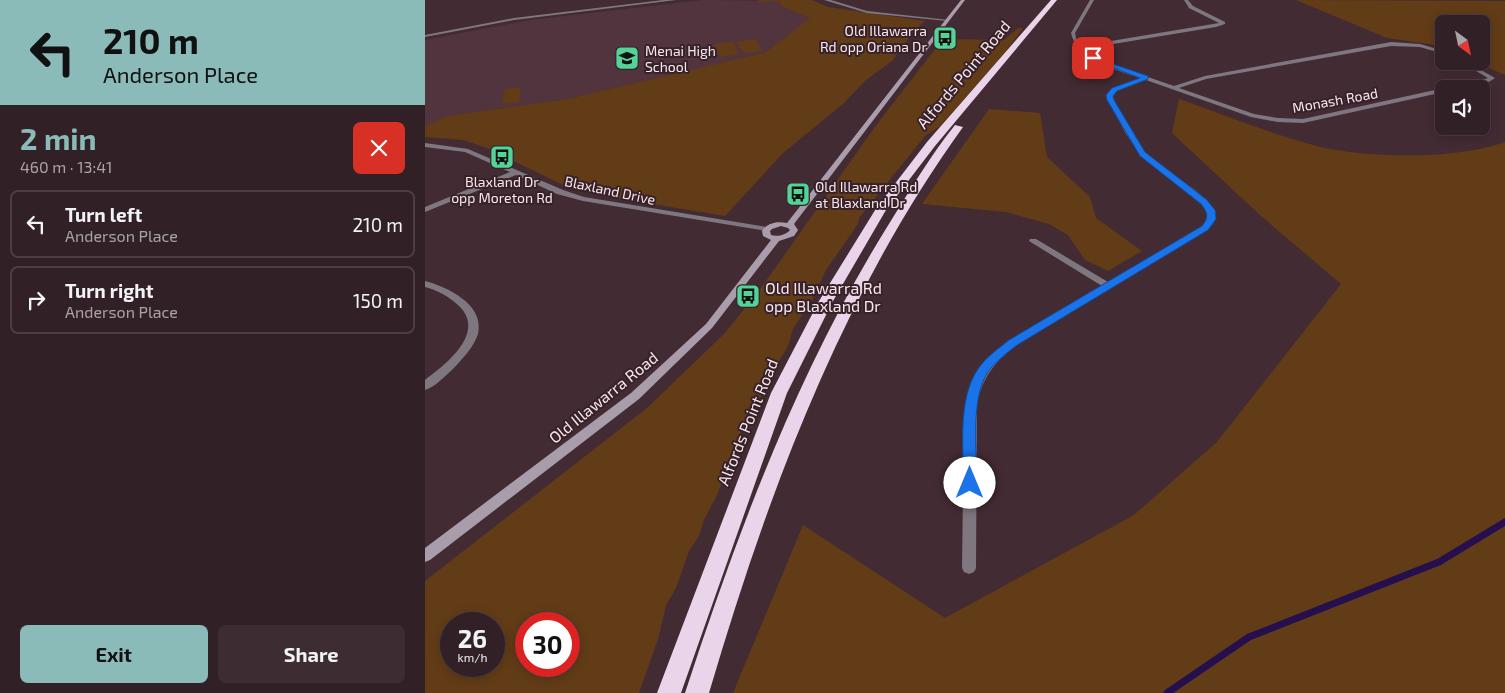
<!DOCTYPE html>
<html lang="en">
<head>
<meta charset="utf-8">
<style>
  :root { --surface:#322027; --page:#3d2d33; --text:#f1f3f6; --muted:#a8a3a7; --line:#4d3e44; --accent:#8bbbb9 }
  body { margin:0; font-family:"Exo 2",sans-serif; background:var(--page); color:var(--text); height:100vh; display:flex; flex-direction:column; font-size:19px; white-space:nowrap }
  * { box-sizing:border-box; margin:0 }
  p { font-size:16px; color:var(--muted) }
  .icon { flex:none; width:28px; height:28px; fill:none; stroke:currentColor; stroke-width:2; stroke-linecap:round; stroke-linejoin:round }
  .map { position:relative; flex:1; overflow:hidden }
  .sheet { display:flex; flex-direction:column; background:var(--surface); width:425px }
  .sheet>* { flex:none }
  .guide { background:#8bbbb9; color:#111; overflow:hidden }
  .needle { width:32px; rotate:147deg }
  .tools { position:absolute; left:1010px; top:15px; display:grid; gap:10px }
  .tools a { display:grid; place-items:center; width:55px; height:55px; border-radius:8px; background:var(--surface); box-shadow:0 2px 12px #0003,0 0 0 1px var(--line); font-size:25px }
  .speed { position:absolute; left:15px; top:612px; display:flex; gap:10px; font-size:25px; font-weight:700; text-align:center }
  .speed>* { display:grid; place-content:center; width:65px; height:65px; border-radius:50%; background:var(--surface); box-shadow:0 2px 12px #0003,0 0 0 1px var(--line); line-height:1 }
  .speed small { font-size:12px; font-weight:400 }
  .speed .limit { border:8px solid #d22; background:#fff; color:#111 }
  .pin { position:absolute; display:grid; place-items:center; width:42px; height:42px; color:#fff; margin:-21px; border-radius:10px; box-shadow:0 2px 8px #0006 }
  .me { position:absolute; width:55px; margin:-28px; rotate:0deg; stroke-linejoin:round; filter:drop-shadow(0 0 4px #0008) }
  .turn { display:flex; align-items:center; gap:18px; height:105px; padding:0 20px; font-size:22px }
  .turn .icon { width:65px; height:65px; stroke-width:2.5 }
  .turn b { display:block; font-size:35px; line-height:42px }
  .round { display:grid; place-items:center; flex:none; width:52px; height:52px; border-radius:8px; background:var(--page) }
  .headline { display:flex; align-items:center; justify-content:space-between; height:85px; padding:0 20px }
  h1 { font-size:30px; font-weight:700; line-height:38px; color:var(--accent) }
  .button { display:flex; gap:10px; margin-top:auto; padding:10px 20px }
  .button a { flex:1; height:58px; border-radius:8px; background:var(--accent); color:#111; font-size:20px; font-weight:700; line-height:58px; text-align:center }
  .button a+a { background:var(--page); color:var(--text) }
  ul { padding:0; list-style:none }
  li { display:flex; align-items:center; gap:15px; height:68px; margin:0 10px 8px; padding:0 10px; border:2px solid var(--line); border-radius:8px }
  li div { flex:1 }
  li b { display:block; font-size:19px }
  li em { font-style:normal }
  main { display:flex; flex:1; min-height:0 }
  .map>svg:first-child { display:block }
  .built { fill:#52343f }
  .green { fill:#623c17; fill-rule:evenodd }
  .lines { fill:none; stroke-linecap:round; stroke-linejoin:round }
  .stream { stroke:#250f4f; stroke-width:7 }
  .street { fill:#7f7780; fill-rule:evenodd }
  .secondary { fill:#aa9dab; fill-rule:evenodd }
  .highway { fill:#e9d4ea; fill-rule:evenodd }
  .route { fill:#1a73e8; stroke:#114b97 }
  .labels { text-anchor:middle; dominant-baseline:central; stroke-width:4; stroke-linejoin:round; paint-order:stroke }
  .far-poi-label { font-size:14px; fill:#f8e8ed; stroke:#38222a; text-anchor:start }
  .far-street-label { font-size:14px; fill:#f8e8ed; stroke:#38222a }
  .street-label { font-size:16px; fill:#f8e8ed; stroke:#38222a }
  .poi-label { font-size:16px; fill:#f8e8ed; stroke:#38222a; text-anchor:start }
</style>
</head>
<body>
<main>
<section class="sheet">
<div class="guide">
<div class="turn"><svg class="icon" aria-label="left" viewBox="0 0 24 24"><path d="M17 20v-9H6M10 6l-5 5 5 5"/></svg><div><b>210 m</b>Anderson Place</div></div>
</div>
<div class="headline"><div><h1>2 min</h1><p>460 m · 13:41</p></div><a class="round" style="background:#d93025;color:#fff"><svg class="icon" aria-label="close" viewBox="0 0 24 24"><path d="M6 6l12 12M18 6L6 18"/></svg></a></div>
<ul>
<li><svg class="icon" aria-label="left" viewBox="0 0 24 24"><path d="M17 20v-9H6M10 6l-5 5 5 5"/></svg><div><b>Turn left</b><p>Anderson Place</p></div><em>210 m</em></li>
<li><svg class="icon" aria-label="right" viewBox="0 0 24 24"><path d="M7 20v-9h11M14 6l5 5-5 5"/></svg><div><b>Turn right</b><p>Anderson Place</p></div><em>150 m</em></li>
</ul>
<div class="button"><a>Exit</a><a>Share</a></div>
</section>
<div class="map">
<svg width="1080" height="693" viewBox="0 0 1080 693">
  <rect width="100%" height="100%" fill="#432b34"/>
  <polygon class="built" points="279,0 353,1 358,7 386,18 341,52 142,99 22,116 0,126 0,40 105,20"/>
  <g class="green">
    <polygon points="332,0 387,0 403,7 500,21 489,31 467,61 441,80 418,104 358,153 300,216 185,197 142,187 62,148 38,140 0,137 0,126 22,116 142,99 341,52 385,18 358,7 353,1 336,2"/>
    <polygon points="871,0 1080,1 1080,75 1048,61 1056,61 1056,24 1019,24 1019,49 1011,45 962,38"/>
    <path d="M 593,28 L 598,28 L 578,55 L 514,127 L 500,136 L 434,218 L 433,224 L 401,270 L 387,300 L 368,329 L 363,346 L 350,368 L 345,381 L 320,423 L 292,495 L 279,520 L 274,536 L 264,551 L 251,588 L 241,605 L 233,639 L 214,693 L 0,693 L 0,581 L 222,408 L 300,333 L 336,288 L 452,124 L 517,40 L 522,39 L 579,40 ZM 26,624 L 69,624 L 69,666 L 26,666 ZM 101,624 L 144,624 L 144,666 L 101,666 Z"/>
    <polygon points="331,39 337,51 319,53 311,42"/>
    <polygon points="308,42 314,54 295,57 289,44"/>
    <polygon points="96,87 94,102 77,104 80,89"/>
    <path d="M 754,99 C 798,114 843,133 888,145 C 940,159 1030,160 1080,142 L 1080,693 L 308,693 L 378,525 L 520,618 L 709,515 L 792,442 L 916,284 L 836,216 L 747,133 Z"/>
    <polygon points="564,109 615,113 622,157 665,197 671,218 717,251 683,271 660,260 643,235 624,224 581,212 497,204"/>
  </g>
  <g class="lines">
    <polyline class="stream" points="742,693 824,637 1014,562 1080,522"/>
    <g class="street">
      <polygon points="238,0 251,0 89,20 0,37 0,35 89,18"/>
      <polygon points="399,0 406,0 442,11 524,20 522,21 442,13"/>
      <path d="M 665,0 L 669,0 L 650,33 L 652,42 L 656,46 L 794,23 L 764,8 L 759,0 L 763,0 L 768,6 L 800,22 L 800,24 L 791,27 L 658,49 L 688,65 L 749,86 L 780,76 L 966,42 L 995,44 L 1019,51 L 1019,54 L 995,47 L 966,46 L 781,79 L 754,88 L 829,114 L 853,118 L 878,119 L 1019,88 L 1021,89 L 1019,89 L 1019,92 L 878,123 L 853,122 L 826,117 L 721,80 L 691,91 L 687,95 C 697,119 711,147 732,163 C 751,179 778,190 791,213 C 791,223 785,228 778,233 L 592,345 C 570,361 557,378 552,404 L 551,568 L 549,572 L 544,574 L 539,572 L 537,568 L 539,416 C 546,364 574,347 616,322 C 637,310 657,298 677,286 L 604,241 L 605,239 L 611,239 L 683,282 L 775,228 C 786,219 784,212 775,202 L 719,159 L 701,134 L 683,100 L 681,95 L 687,89 L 715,78 C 690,69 652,61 646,33 Z"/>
      <path d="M 1034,61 L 1040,61 L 1070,78 C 1059,87 1038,89 1023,89 L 1063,78 Z"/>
      <polygon points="0,143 43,149 138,190 159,197 342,227 346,229 342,231 158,201 132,194 91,175 0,212 0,207 85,172 40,152 0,147"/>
      <path d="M 0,281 C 23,287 60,305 53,334 C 49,347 37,359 28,369 C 20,376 10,387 0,390 L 0,380 C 20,365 62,333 34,306 C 25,297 12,290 0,287 Z"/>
    </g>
    <path class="secondary" d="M 536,0 L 540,0 L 369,224 L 373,230 L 369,236 L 354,241 L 287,328 L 214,399 L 5,560 L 0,562 L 0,548 L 206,393 L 281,324 L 346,240 L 338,236 L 337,231 C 342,223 352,221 362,223 ZM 356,226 L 363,228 L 365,230 C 361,235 352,237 346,235 L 345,231 L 347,229 Z"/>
    <g class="highway">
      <polygon points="626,0 632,0 510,146 461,210 408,301 362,393 256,693 232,693 346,393 394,301 452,207 502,142"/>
      <path d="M 530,125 L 538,127 C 415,298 343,493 284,693 L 260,693 C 314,528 374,367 467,219 C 487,187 506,155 530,125 Z"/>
    </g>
  </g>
  <path class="route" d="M 665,56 L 723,76 L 723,79 L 692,91 L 688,96 L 689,100 L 720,152 L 782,200 L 790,210 L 791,219 L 783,230 L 592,345 C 582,353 571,361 563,372 C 545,399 552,451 552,483 L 550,487 L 540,487 L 538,483 C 539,447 532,400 553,369 C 561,357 573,349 584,340 L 777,226 C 784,217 783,213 776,204 L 715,156 L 682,100 L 681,95 L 687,88 L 715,78 L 665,59 Z"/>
  <defs>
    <g id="bus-square" transform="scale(1.25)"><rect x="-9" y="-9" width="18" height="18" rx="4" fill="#52d397" stroke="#38222a"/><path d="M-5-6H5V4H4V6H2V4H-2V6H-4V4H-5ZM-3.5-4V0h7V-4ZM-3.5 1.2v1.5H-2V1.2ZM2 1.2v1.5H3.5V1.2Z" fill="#111"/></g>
    <g id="school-square" transform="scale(1.25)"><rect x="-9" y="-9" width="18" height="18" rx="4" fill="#52d397" stroke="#38222a"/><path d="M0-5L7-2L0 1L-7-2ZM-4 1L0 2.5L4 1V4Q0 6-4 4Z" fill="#111"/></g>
  </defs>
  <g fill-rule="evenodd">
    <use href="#bus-square" x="520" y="38"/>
    <use href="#school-square" x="202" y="58"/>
    <use href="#bus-square" x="77" y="157"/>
    <use href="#bus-square" x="373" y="194"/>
    <use href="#bus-square" x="323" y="296"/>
  </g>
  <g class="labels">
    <g class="far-poi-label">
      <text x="502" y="30" text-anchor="end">Old Illawarra<tspan x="502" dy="16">Rd opp Oriana Dr</tspan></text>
      <text x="220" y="50">Menai High<tspan x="220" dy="16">School</tspan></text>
      <text x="77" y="181" text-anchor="middle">Blaxland Dr<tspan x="77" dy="16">opp Moreton Rd</tspan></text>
      <text x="390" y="186">Old Illawarra Rd<tspan x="390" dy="16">at Blaxland Dr</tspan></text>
    </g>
    <g class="far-street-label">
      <text transform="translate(910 100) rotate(-10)">Monash Road</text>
      <text transform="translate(185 190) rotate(12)">Blaxland Drive</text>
    </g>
    <g class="street-label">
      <text transform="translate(538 74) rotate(-50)">Alfords Point Road</text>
      <text transform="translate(178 397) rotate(-39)">Old Illawarra Road</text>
      <text transform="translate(322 422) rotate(-68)">Alfords Point Road</text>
    </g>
    <g class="poi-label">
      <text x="340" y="287">Old Illawarra Rd<tspan x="340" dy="18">opp Blaxland Dr</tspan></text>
    </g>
  </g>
</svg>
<div class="tools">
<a><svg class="needle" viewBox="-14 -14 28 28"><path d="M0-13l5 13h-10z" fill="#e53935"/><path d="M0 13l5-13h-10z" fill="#a8a3a7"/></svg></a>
<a><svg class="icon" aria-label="sound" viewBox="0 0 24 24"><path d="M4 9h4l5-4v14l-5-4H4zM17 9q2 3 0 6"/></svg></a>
</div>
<div class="speed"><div>26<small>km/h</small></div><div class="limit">30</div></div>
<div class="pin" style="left:668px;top:58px;background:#d93025"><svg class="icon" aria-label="arrive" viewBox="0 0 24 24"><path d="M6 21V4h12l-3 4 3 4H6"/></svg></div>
<svg class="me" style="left:545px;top:483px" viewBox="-20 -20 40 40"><circle r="19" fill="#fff"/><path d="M0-13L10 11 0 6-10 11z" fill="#1a73e8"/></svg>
</div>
</main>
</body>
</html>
